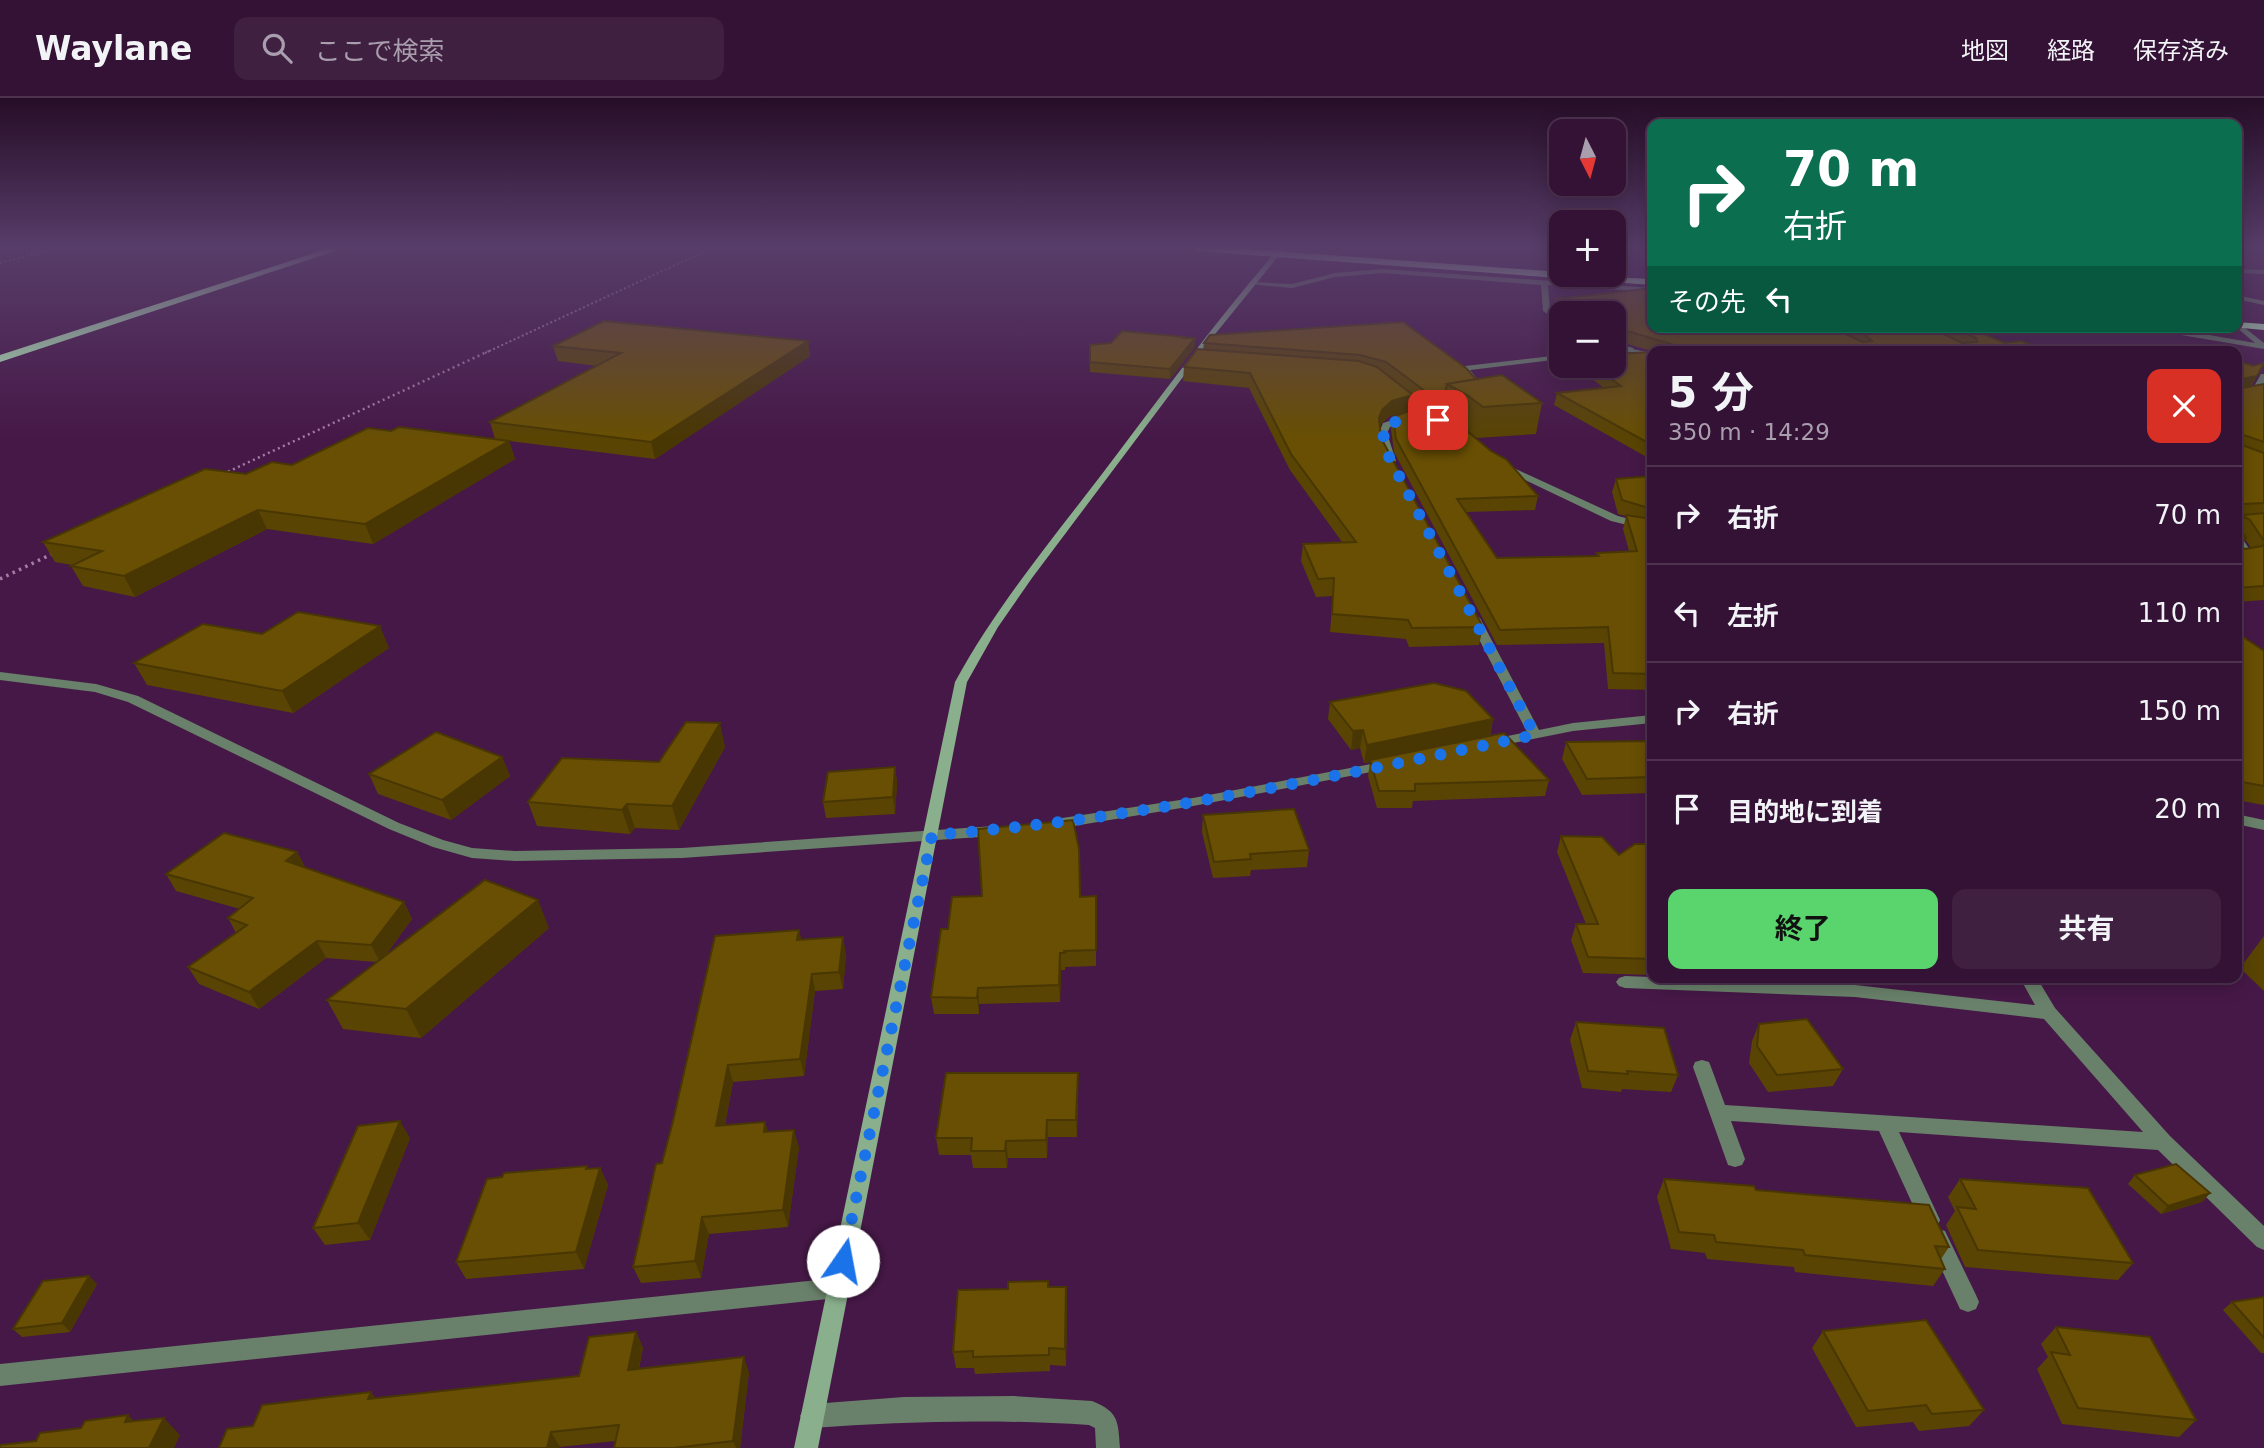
<!DOCTYPE html>
<html lang="ja">
<head>
<meta charset="utf-8">
<style>
  :root { --surface:#341235; --page:#3f2041; --text:#f1f3f6; --muted:#a99ead; --line:#4e3250; --accent:#5ad56e }
  body { margin:0; font-family:"DejaVu Sans","Noto Sans JP",sans-serif; background:var(--page); color:var(--text); height:100vh; display:flex; flex-direction:column; font-size:26px; white-space:nowrap }
  * { box-sizing:border-box; margin:0 }
  p { font-size:23px; color:var(--muted) }
  .icon { flex:none; width:38px; height:38px; fill:none; stroke:currentColor; stroke-width:2; stroke-linecap:round; stroke-linejoin:round }
  .map { position:relative; flex:1; overflow:hidden }
  .side { position:absolute; left:1647px; top:248px; width:595px; height:637px; display:flex; flex-direction:column; background:var(--surface); border-radius:14px; box-shadow:0 4px 18px #0003,0 0 0 2px var(--line) }
  .side>* { flex:none }
  .hud { position:absolute; left:1647px; top:21px; width:595px; height:214px; border-radius:14px; box-shadow:0 4px 18px #0003,0 0 0 2px var(--line); background:#0b6e4f; color:#fff; overflow:hidden }
  .needle { width:46px; rotate:174deg }
  .fabs { position:absolute; left:1549px; top:21px; display:grid; gap:14px }
  .fabs a { display:grid; place-items:center; width:77px; height:77px; border-radius:14px; background:var(--surface); box-shadow:0 4px 18px #0003,0 0 0 2px var(--line); font-size:35px }
  .pin { position:absolute; display:grid; place-items:center; width:60px; height:60px; color:#fff; margin:-30px; border-radius:14px; box-shadow:0 4px 10px #0006 }
  .me { position:absolute; width:77px; margin:-38px; rotate:12deg; stroke-linejoin:round; filter:drop-shadow(0 0 5px #0008) }
  .turn { display:flex; align-items:center; gap:24px; height:147px; padding:0 21px; font-size:32px }
  .turn .icon { width:91px; height:91px; stroke-width:2.5 }
  .turn b { display:block; font-size:49px; line-height:60px }
  .then { display:flex; align-items:center; height:66px; padding:0 21px; background:#0003; gap:14px; font-size:26px }
  .round { display:grid; place-items:center; flex:none; width:74px; height:74px; border-radius:14px; background:var(--page) }
  .summary { display:flex; align-items:center; justify-content:space-between; height:119px; padding:0 21px }
  h1 { font-size:42px; font-weight:700; line-height:52px }
  .button { display:flex; gap:14px; margin-top:auto; padding:14px 21px }
  .button a { flex:1; height:80px; border-radius:14px; background:var(--accent); color:#111; font-size:28px; font-weight:700; line-height:80px; text-align:center }
  .button a+a { background:var(--page); color:var(--text) }
  ul { padding:0; list-style:none }
  li { display:flex; align-items:center; gap:21px; height:98px; padding:0 21px; border-top:2px solid var(--line) }
  li div { flex:1 }
  li b { display:block; font-size:26px }
  li em { font-style:normal }
  header { display:flex; align-items:center; gap:42px; box-sizing:border-box; height:98px; padding:0 35px; background:var(--surface); border-bottom:2px solid var(--line) }
  header strong { font-size:33px }
  nav { display:flex; gap:38px; margin-inline-start:auto; font-size:24px }
  .search { width:490px; height:63px; background:var(--page); display:flex; align-items:center; gap:18px; box-sizing:border-box; padding:0 24px; border-radius:14px; color:var(--muted); font-size:26px }
  .map>svg:first-child { display:block }
  .lines { fill:none; stroke-linecap:round; stroke-linejoin:round }
  .path-far2 { stroke:#a27ea2; stroke-width:2; stroke-dasharray:2 2.5; stroke-linecap:butt }
  .path-far1 { stroke:#a27ea2; stroke-width:2.5; stroke-dasharray:2 3.5; stroke-linecap:butt }
  .path { stroke:#a27ea2; stroke-width:3.5; stroke-dasharray:2.5 4.5; stroke-linecap:butt }
  .lane { fill:#69806a; fill-rule:evenodd }
  .street { fill:#69806a; fill-rule:evenodd }
  .secondary { fill:#89af8c; fill-rule:evenodd }
  .highway { fill:#b8f4bd; fill-rule:evenodd }
  .wall { fill:#594403; fill-rule:evenodd }
  .shaded-wall { fill:#493703 }
  .building { fill:#684f04; stroke:#493703; stroke-width:2 }
  .route { stroke:#1a73e8; stroke-width:12; stroke-dasharray:0 21.6 }
</style>
</head>
<body>
<header>
<strong>Waylane</strong>
<div class="search"><svg class="icon" aria-label="search" viewBox="0 0 24 24"><circle cx="10" cy="10" r="6"/><path d="M15 15l6 6"/></svg>ここで検索</div>
<nav><a>地図</a><a>経路</a><a>保存済み</a></nav>
</header>
<div class="map">
<svg width="2264" height="1350" viewBox="0 0 2264 1350">
  <rect width="100%" height="100%" fill="#461847"/>
  <g class="lines">
    <g class="path-far2">
      <polyline points="0,165 59,150"/>
      <polyline points="485,255 712,150"/>
    </g>
    <polyline class="path-far1" points="223,376 489,253"/>
    <polyline class="path" points="0,481 54,455"/>
    <g class="lane">
      <polygon points="1627,250 1652,255 1652,259 1627,254"/>
      <polygon points="2236,436 2240,437 2254,458 2253,460 2236,463 2236,457 2242,456 2236,447"/>
      <polygon points="1625,878 1855,887 2035,907 2020,880 2037,880 2055,910 2170,1038 2264,1128 2264,1152 2257,1149 2158,1052 1899,1034 1940,1122 1937,1129 1930,1131 1923,1129 1879,1033 1731,1023 1745,1061 1742,1067 1735,1069 1728,1067 1693,969 1695,964 1702,962 1709,964 1711,969 1725,1007 2143,1034 2044,921 1855,899 1625,890 1619,888 1616,884 1619,880"/>
      <polygon points="1938,1131 1945,1133 1976,1197 1979,1204 1976,1211 1968,1214 1960,1211 1927,1140 1931,1133"/>
    </g>
    <g class="street">
      <polygon points="1382,171 1652,190 1652,194 1548,187 1550,212 1561,220 1561,225 1543,213 1541,187 1382,175 1335,179 1292,190 1249,186 1252,184 1292,186 1335,175"/>
      <polygon points="2236,171 2264,172 2264,176 2236,175"/>
      <polygon points="2236,197 2264,203 2264,207 2236,201"/>
      <polygon points="2236,223 2264,245 2264,251 2134,229 2169,230 2255,245 2236,229"/>
      <polygon points="1614,244 1633,250 1634,252 1630,254 1614,248"/>
      <polygon points="1561,257 1561,261 1470,272 1478,282 1474,284 1461,270 1465,268"/>
      <polygon points="2261,276 2264,276 2264,285 2258,296 2236,300 2236,295 2252,292"/>
      <polygon points="1459,307 1462,308 1462,312 1428,316 1390,329 1387,335 1396,363 1388,365 1379,335 1383,325 1427,311"/>
      <polygon points="1505,366 1618,418 1652,427 1652,433 1611,423 1502,371 1502,367"/>
      <polygon points="1474,517 1480,520 1539,632 1573,625 1652,617 1652,625 1573,633 1493,649 1488,648 1486,645 1488,642 1527,634 1468,520"/>
      <polygon points="0,574 96,586 138,598 399,725 443,742 472,750 515,753 682,750 994,728 1001,733 994,738 682,760 515,763 472,760 433,749 389,731 128,604 95,594 0,582"/>
      <polygon points="1387,663 1392,664 1394,667 1392,670 1193,708 1056,731 1049,726 1056,721 1193,700"/>
      <polygon points="2236,716 2264,722 2264,732 2236,726"/>
      <polygon points="837,1180 845,1183 848,1190 845,1197 837,1200 0,1288 0,1266"/>
      <path d="M 1014,1298 L 1092,1303 C 1119,1314 1118,1323 1120,1350 L 1096,1350 L 1095,1330 L 1089,1327 C 996,1321 905,1323 812,1330 L 804,1326 L 800,1318 L 804,1310 L 812,1306 L 904,1299 Z"/>
    </g>
    <path class="secondary" d="M 1279,150 L 1285,150 L 1216,235 L 1032,480 L 998,529 L 967,584 L 818,1350 L 794,1350 L 955,584 C 996,509 1050,444 1102,376 C 1160,300 1216,222 1279,150 Z"/>
    <g class="highway">
      <polygon points="330,150 344,150 0,264 0,257"/>
      <polygon points="1193,150 1233,150 1561,174 1561,177 1652,181 1652,187 1198,153"/>
      <polygon points="2236,224 2264,226 2264,232 2232,229 2236,229"/>
    </g>
  </g>
  <g class="wall">
    <polygon points="1652,190 1652,229 1967,229 2005,245 2021,243 2053,254 1655,254 1614,242 1614,215 1562,215 1554,212 1557,201"/>
    <polygon points="1403,224 1476,281 1542,305 1536,336 1477,340 1462,328 1457,325 1538,398 1535,412 1466,414 1497,460 1596,458 1597,455 1629,453 1623,431 1626,418 1618,416 1612,394 1616,381 1652,378 1652,592 1608,591 1604,545 1497,547 1394,354 1391,331 1393,319 1442,316 1444,306 1428,308 1413,297 1411,312 1390,318 1380,327 1381,340 1483,529 1479,547 1409,549 1406,541 1330,534 1333,498 1316,499 1301,463 1303,446 1342,444 1290,372 1249,290 1183,283 1184,269 1203,252 1204,245"/>
    <polygon points="1185,240 1195,249 1170,281 1090,274 1090,247"/>
    <polygon points="808,243 810,258 655,361 509,343 515,361 373,446 267,431 135,499 83,488 71,468 72,467 55,464 43,444 246,376 292,367 391,333 495,341 490,324 597,268 558,263 553,248"/>
    <polygon points="1652,254 1652,362 1554,307 1557,295 1604,290 1578,270 1578,268 1614,268"/>
    <path d="M 2236,262 L 2253,268 L 2264,265 L 2251,289 L 2264,286 L 2264,502 L 2236,504 ZM 2245,441 L 2251,450 L 2245,451 L 2242,449 Z"/>
    <polygon points="2236,534 2264,553 2264,707 2236,702"/>
    <polygon points="262,536 389,550 293,615 147,587 134,565"/>
    <polygon points="1330,604 1493,621 1490,638 1549,682 1545,698 1413,703 1412,710 1377,710 1368,678 1370,664 1364,665 1360,650 1351,652 1328,621"/>
    <polygon points="1652,643 1652,695 1582,697 1562,661 1566,644"/>
    <polygon points="725,649 679,732 635,730 630,736 537,728 528,704 659,664"/>
    <polygon points="502,659 510,678 451,722 378,696 369,676"/>
    <polygon points="895,669 897,685 895,716 826,720 823,704"/>
    <polygon points="1203,717 1309,752 1307,769 1251,772 1250,778 1213,780 1202,734"/>
    <polygon points="1561,738 1619,757 1652,746 1652,877 1583,875 1571,842 1576,826 1586,826 1557,754"/>
    <polygon points="297,754 305,769 404,804 412,821 385,858 549,830 421,940 343,931 327,902 377,864 326,860 259,911 199,886 188,869 236,835 228,820 240,811 176,793 166,776"/>
    <polygon points="1096,798 1096,868 1065,869 1065,872 1061,872 1060,904 979,906 979,916 934,916 931,899 948,831 1080,799"/>
    <polygon points="799,832 801,842 846,856 843,891 815,893 804,978 733,984 725,1027 765,1024 768,1034 799,1049 788,1129 709,1136 701,1180 641,1185 633,1169 662,1065"/>
    <polygon points="2264,838 2264,893 2240,870"/>
    <polygon points="1762,880 1840,880 1839,882"/>
    <polygon points="1576,924 1678,977 1671,994 1622,991 1621,994 1582,990 1570,942"/>
    <polygon points="1759,926 1843,971 1833,988 1768,994 1749,965 1752,943"/>
    <polygon points="1078,975 1078,992 1077,1039 1048,1039 1047,1060 1008,1060 1007,1070 973,1070 971,1057 939,1057 936,1040"/>
    <polygon points="410,1040 370,1142 325,1147 313,1130"/>
    <polygon points="587,1068 588,1071 600,1070 608,1087 584,1171 466,1181 456,1164 502,1079"/>
    <polygon points="2135,1077 2210,1095 2202,1104 2161,1116 2128,1086"/>
    <polygon points="1664,1081 1756,1092 1949,1149 1941,1161 1945,1171 1933,1188 1795,1174 1794,1169 1707,1161 1705,1155 1671,1151 1657,1099"/>
    <polygon points="1960,1081 2133,1165 2118,1182 1965,1169 1946,1127 1955,1113 1948,1099"/>
    <polygon points="97,1186 70,1234 22,1239 13,1231"/>
    <polygon points="1048,1189 1067,1207 1066,1268 1050,1267 1050,1273 975,1276 974,1270 956,1270 953,1254 1008,1191"/>
    <polygon points="2264,1199 2264,1255 2261,1255 2223,1212 2232,1204"/>
    <polygon points="2056,1229 2196,1322 2179,1339 2062,1326 2037,1271 2048,1259 2041,1246"/>
    <polygon points="1823,1233 1984,1312 1969,1328 1919,1333 1913,1324 1856,1329 1812,1250"/>
    <polygon points="636,1234 643,1250 639,1271 749,1274 740,1350 614,1350 615,1343 560,1349 253,1328 376,1300 579,1278"/>
  </g>
  <g class="shaded-wall">
    <polygon points="1195,240 1195,249 1170,281 1170,271"/>
    <polygon points="808,243 810,258 655,361 651,344"/>
    <polygon points="2257,278 2250,290 2236,293 2241,281"/>
    <polygon points="1445,294 1444,306 1428,308 1429,296"/>
    <polygon points="1413,297 1411,312 1390,318 1380,327 1379,320 1382,312 1392,303"/>
    <polygon points="509,343 515,361 373,446 365,426"/>
    <polygon points="258,412 267,431 135,499 124,478"/>
    <polygon points="380,528 389,550 293,615 282,593"/>
    <polygon points="1493,621 1489,639 1370,662 1370,664 1364,665 1367,647"/>
    <polygon points="720,625 725,649 679,732 672,708"/>
    <polygon points="1363,632 1360,650 1351,652 1353,633"/>
    <polygon points="502,659 510,678 451,722 442,702"/>
    <polygon points="895,669 897,685 895,716 893,699"/>
    <polygon points="627,706 635,730 630,736 622,712"/>
    <polygon points="297,754 306,771 286,763"/>
    <polygon points="538,802 549,830 421,940 406,911"/>
    <polygon points="404,804 412,821 380,864 371,847"/>
    <polygon points="799,832 803,848 797,842"/>
    <polygon points="843,839 846,856 843,891 839,874"/>
    <polygon points="317,843 326,860 259,911 249,894"/>
    <polygon points="1060,855 1061,872 1060,904 1059,887"/>
    <polygon points="812,876 815,893 804,978 800,961"/>
    <polygon points="978,890 979,906 979,916 977,900"/>
    <polygon points="728,967 733,984 721,1045 716,1028"/>
    <polygon points="1078,975 1078,992 1077,1039 1076,1022"/>
    <polygon points="1047,1022 1048,1039 1047,1060 1046,1042"/>
    <polygon points="400,1023 410,1040 370,1142 358,1125"/>
    <polygon points="765,1024 770,1041 764,1034"/>
    <polygon points="794,1032 799,1049 788,1129 783,1112"/>
    <polygon points="1006,1043 1008,1060 1007,1070 1005,1053"/>
    <polygon points="600,1070 608,1087 584,1171 576,1154"/>
    <polygon points="2210,1095 2202,1104 2161,1116 2168,1108"/>
    <polygon points="702,1119 709,1136 701,1180 695,1163"/>
    <polygon points="89,1178 97,1186 70,1234 62,1225"/>
    <polygon points="1066,1189 1067,1207 1066,1268 1065,1251"/>
    <polygon points="636,1234 643,1250 635,1287 628,1272"/>
    <polygon points="744,1259 749,1274 740,1350 736,1350 733,1343"/>
    <polygon points="371,1294 382,1309 368,1301"/>
    <polygon points="128,1317 145,1334 125,1324"/>
    <polygon points="164,1320 180,1337 174,1350 149,1350"/>
    <polygon points="551,1334 560,1349 559,1350 547,1350"/>
  </g>
  <g class="building">
    <polygon points="1652,190 1652,229 1830,229 1863,244 1872,243 1855,229 1929,229 1962,245 1977,244 1976,240 1952,229 1967,229 2005,245 2021,243 2053,254 1663,254 1691,252 1614,229 1614,215 1580,215 1566,209 1570,207 1557,201"/>
    <polygon points="604,223 808,243 651,344 490,324 621,255 553,248"/>
    <polygon points="1403,224 1466,270 1476,281 1447,286 1445,294 1429,296 1386,264 1360,257 1204,245 1210,237"/>
    <polygon points="1122,233 1185,239 1184,240 1195,240 1170,271 1090,264 1090,247 1111,245"/>
    <polygon points="1197,251 1359,263 1377,269 1413,297 1392,303 1382,312 1379,320 1381,340 1483,529 1412,530 1408,522 1332,516 1334,480 1318,481 1303,446 1356,444 1291,356 1250,275 1184,269"/>
    <polygon points="2116,252 2122,254 2102,254"/>
    <polygon points="1652,254 1652,347 1557,295 1621,288 1593,268 1614,268 1614,256"/>
    <polygon points="2236,262 2253,268 2264,265 2257,278 2241,281 2240,288 2243,290 2264,286 2264,344 2244,337 2241,339 2242,347 2264,355 2264,405 2244,406 2241,408 2244,417 2264,415 2264,443 2250,422 2245,419 2242,422 2242,433 2246,440 2243,441 2242,449 2245,451 2262,448 2264,446 2264,488 2236,490"/>
    <polygon points="1502,277 1542,305 1483,309 1467,297 1447,286"/>
    <polygon points="1425,307 1456,324 1491,353 1507,362 1538,398 1457,401 1497,460 1599,458 1597,455 1637,453 1626,417 1652,421 1652,576 1613,575 1608,529 1500,532 1396,341 1393,319"/>
    <polygon points="399,329 509,343 365,426 258,412 124,478 71,468 102,453 43,444 205,371 246,376 272,364 292,367 368,330 391,333"/>
    <polygon points="1652,378 1652,411 1622,402 1616,381"/>
    <polygon points="298,514 380,528 282,593 134,565 203,526 262,536"/>
    <polygon points="2236,534 2264,553 2264,688 2236,683"/>
    <polygon points="1434,585 1466,593 1493,621 1367,647 1363,632 1353,633 1330,604"/>
    <polygon points="686,624 720,625 672,708 627,706 622,712 528,704 562,660 659,664"/>
    <polygon points="436,634 502,659 442,702 369,676"/>
    <polygon points="1504,635 1549,682 1415,686 1415,693 1379,693 1370,662"/>
    <polygon points="1652,643 1652,679 1587,681 1566,644"/>
    <polygon points="895,669 893,699 823,704 828,674"/>
    <polygon points="1294,711 1309,752 1250,756 1251,761 1214,764 1203,717"/>
    <polygon points="1073,722 1079,751 1080,799 1096,798 1096,852 1064,853 1065,855 1060,855 1059,887 978,890 977,900 931,899 941,831 948,831 952,799 982,798 978,731"/>
    <polygon points="224,735 297,754 286,763 404,804 371,847 317,843 249,894 188,869 247,827 228,820 253,800 166,776"/>
    <polygon points="1561,738 1602,739 1619,757 1635,746 1652,746 1652,861 1588,859 1576,826 1598,826"/>
    <polygon points="485,782 538,802 406,911 327,902"/>
    <polygon points="799,832 797,842 843,839 839,874 812,876 800,961 728,967 716,1028 765,1024 764,1034 794,1032 783,1112 702,1119 695,1163 633,1169 656,1066 662,1065 673,1023 715,838"/>
    <polygon points="1807,921 1843,971 1777,977 1757,948 1759,926"/>
    <polygon points="1576,924 1664,930 1678,977 1627,973 1628,976 1588,973"/>
    <polygon points="946,975 1078,975 1076,1022 1047,1022 1046,1042 1006,1043 1005,1053 971,1053 972,1040 936,1040"/>
    <polygon points="400,1023 358,1125 313,1130 358,1028"/>
    <polygon points="2176,1066 2210,1095 2168,1108 2135,1077"/>
    <polygon points="587,1068 586,1071 600,1070 576,1154 456,1164 487,1081 502,1079 504,1075"/>
    <polygon points="1664,1081 1754,1088 1756,1092 1929,1107 1949,1149 1935,1148 1945,1171 1805,1157 1803,1152 1716,1144 1714,1137 1679,1134"/>
    <polygon points="1960,1081 2088,1090 2133,1165 1978,1152 1957,1109 1976,1111"/>
    <polygon points="89,1178 62,1225 13,1231 43,1183"/>
    <polygon points="1048,1183 1048,1189 1066,1189 1065,1251 1049,1250 1049,1257 973,1259 973,1253 953,1254 958,1192 1008,1191 1008,1184"/>
    <polygon points="2264,1199 2264,1240 2232,1204"/>
    <polygon points="1926,1222 1984,1312 1932,1316 1926,1307 1868,1313 1823,1233"/>
    <polygon points="2056,1229 2150,1239 2196,1322 2078,1310 2051,1254 2070,1257"/>
    <polygon points="636,1234 628,1272 744,1259 733,1343 674,1350 614,1350 619,1327 551,1334 547,1350 219,1350 227,1331 253,1328 262,1307 371,1294 368,1301 579,1278 589,1239"/>
    <polygon points="128,1317 125,1324 164,1320 149,1350 0,1350 0,1347 36,1343 40,1335 81,1330 85,1323"/>
  </g>
  <linearGradient id="sky" x2="0" y2="1"><stop stop-color="#260d27"/><stop offset="0.44" stop-color="#573d69"/><stop offset="1" stop-color="#573d69" stop-opacity="0"/></linearGradient>
  <rect width="2264" height="339" fill="url(#sky)"/>
  <g class="lines">
    <path class="route" d="M 843,1163 L 932,737 C 1135,722 1335,678 1535,637 L 1387,355 L 1383,335 L 1386,327 L 1427,314 L 1438,322"/>
  </g>
</svg>
<div class="fabs">
<a><svg class="needle" viewBox="-14 -14 28 28"><path d="M0-13l5 13h-10z" fill="#e53935"/><path d="M0 13l5-13h-10z" fill="#a99ead"/></svg></a>
<a>+</a>
<a>−</a>
</div>
<div class="pin" style="left:1438px;top:322px;background:#d93025"><svg class="icon" aria-label="arrive" viewBox="0 0 24 24"><path d="M6 21V4h12l-3 4 3 4H6"/></svg></div>
<svg class="me" style="left:843px;top:1163px" viewBox="-20 -20 40 40"><circle r="19" fill="#fff"/><path d="M0-13L10 11 0 6-10 11z" fill="#1a73e8"/></svg>
<div class="hud">
<div class="turn"><svg class="icon" aria-label="right" viewBox="0 0 24 24"><path d="M7 20v-9h11M14 6l5 5-5 5"/></svg><div><b>70 m</b>右折</div></div>
<div class="then">その先<svg class="icon" aria-label="left" viewBox="0 0 24 24"><path d="M17 20v-9H6M10 6l-5 5 5 5"/></svg></div>
</div>
<section class="side">
<div class="summary"><div><h1>5 分</h1><p>350 m · 14:29</p></div><a class="round" style="background:#d93025;color:#fff"><svg class="icon" aria-label="close" viewBox="0 0 24 24"><path d="M6 6l12 12M18 6L6 18"/></svg></a></div>
<ul>
<li><svg class="icon" aria-label="right" viewBox="0 0 24 24"><path d="M7 20v-9h11M14 6l5 5-5 5"/></svg><div><b>右折</b></div><em>70 m</em></li>
<li><svg class="icon" aria-label="left" viewBox="0 0 24 24"><path d="M17 20v-9H6M10 6l-5 5 5 5"/></svg><div><b>左折</b></div><em>110 m</em></li>
<li><svg class="icon" aria-label="right" viewBox="0 0 24 24"><path d="M7 20v-9h11M14 6l5 5-5 5"/></svg><div><b>右折</b></div><em>150 m</em></li>
<li><svg class="icon" aria-label="arrive" viewBox="0 0 24 24"><path d="M6 21V4h12l-3 4 3 4H6"/></svg><div><b>目的地に到着</b></div><em>20 m</em></li>
</ul>
<div class="button"><a>終了</a><a>共有</a></div>
</section>
</div>
</body>
</html>
